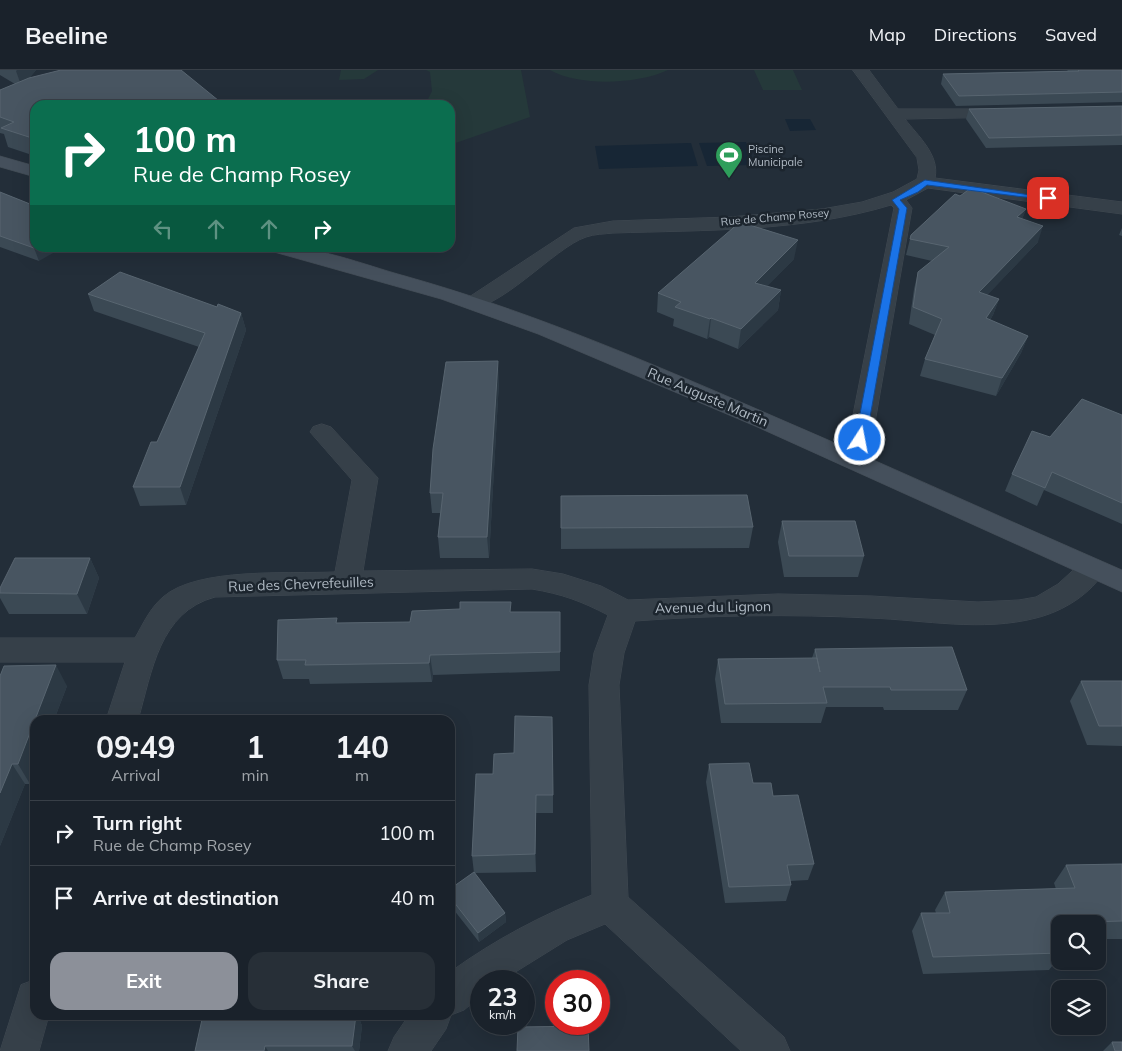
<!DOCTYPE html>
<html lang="en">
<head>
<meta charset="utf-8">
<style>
  :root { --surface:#1a222b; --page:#272f37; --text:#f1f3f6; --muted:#9fa4a9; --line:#383f47; --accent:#8c9099 }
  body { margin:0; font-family:Mulish,sans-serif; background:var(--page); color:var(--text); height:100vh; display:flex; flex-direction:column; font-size:19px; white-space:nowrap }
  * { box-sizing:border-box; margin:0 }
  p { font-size:16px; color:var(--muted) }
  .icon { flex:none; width:28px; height:28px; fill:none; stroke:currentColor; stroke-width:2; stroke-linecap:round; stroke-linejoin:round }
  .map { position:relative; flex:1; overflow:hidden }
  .panel { position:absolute; left:30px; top:645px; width:425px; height:305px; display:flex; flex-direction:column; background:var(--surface); border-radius:15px; box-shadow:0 5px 20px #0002,0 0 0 1px var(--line) }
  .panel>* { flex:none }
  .top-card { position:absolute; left:30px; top:30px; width:425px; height:152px; border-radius:15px; box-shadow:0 5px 20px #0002,0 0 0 1px var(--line); background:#0b6e4f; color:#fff; overflow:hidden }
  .buttons { position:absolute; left:1051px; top:845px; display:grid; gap:10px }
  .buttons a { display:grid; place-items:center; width:55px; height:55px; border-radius:10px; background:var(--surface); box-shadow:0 5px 20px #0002,0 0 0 1px var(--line); font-size:25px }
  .speed { position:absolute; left:470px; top:900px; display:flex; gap:10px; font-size:25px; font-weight:700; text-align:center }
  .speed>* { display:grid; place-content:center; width:65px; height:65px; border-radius:50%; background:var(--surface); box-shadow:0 5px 20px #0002,0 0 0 1px var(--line); line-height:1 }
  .speed small { font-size:12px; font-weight:400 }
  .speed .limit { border:8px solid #d22; background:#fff; color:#111 }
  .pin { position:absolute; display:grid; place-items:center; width:42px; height:42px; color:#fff; margin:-21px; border-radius:10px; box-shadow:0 2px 8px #0006 }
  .me { position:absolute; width:55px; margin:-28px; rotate:11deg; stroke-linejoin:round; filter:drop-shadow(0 0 4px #0008) }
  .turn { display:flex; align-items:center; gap:18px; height:105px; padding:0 20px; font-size:22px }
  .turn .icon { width:65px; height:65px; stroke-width:2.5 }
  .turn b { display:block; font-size:35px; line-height:42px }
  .lanes { display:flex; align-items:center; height:48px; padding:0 20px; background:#0003; justify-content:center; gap:25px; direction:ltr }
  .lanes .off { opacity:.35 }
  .eta { display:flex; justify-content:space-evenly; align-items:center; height:85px; text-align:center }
  .eta b { font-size:30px; font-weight:700; line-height:35px }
  .action { display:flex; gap:10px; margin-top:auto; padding:10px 20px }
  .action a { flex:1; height:58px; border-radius:15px; background:var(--accent); color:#fff; font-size:20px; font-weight:700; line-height:58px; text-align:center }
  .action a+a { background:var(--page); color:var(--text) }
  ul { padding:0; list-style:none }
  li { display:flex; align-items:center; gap:15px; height:65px; padding:0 20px; border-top:1px solid var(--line) }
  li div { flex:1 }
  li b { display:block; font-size:19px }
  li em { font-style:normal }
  header { display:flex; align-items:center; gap:30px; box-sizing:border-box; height:70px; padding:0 25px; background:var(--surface); border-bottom:1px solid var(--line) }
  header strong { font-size:24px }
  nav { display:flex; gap:28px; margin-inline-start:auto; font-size:18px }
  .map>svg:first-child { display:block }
  .green { fill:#25393a }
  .water { fill:#172635 }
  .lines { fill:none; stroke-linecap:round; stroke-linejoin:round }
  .minor-casing { stroke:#404952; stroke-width:1 }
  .secondary-casing { stroke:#404952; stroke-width:1 }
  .minor { fill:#364049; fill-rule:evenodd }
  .secondary { fill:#45505c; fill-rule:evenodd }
  .wall { fill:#3b4954 }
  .shaded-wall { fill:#2c3944 }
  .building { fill:#485561; stroke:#586570 }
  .route { fill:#1a73e8; stroke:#114b97 }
  .labels { text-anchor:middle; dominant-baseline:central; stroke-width:5; stroke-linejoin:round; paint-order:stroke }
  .far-poi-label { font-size:11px; fill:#b1bbc5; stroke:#1c252e; text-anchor:start }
  .far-street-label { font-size:11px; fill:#b1bbc5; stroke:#1c252e }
  .street-label { font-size:14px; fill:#b1bbc5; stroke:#1c252e }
</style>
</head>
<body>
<header>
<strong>Beeline</strong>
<nav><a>Map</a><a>Directions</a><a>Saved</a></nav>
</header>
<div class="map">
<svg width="1122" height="981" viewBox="0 0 1122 981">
  <rect width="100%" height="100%" fill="#232e39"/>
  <g class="green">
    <polygon points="341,0 378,0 364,9 339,10"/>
    <polygon points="426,0 521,0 530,47 450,75 450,35 425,35 432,21 430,2"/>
    <path d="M 550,0 L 668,0 C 639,14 579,17 550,0 Z"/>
    <polygon points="754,0 793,0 802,20 763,20"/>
  </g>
  <g class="water">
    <polygon points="785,49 810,49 816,60 790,61"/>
    <polygon points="746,72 755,95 707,96 699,73"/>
    <polygon points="688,73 691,73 698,96 599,99 595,76"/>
  </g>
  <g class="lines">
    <g class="minor-casing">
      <g id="minor">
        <path d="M 853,0 L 869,0 L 898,39 L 1012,39 L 1014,42 L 1012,45 L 1006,47 L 905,49 C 918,66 940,85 935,108 L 1122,132 L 1122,144 L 928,118 L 906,130 L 912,138 L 872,370 L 860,394 L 851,396 L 842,394 L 839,388 L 848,370 L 894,138 L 891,135 C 802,162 705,160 613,163 C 605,164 594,164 586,167 C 555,177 496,245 466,237 L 462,233 L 466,229 L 574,158 L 613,151 L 730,147 L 822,139 L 862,132 L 893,122 L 917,109 L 919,100 L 917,88 Z"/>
        <path d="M 322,354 L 331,357 L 378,408 L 363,501 L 532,499 L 563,504 L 601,516 L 628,530 L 778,524 L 871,526 L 978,532 L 1019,530 L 1036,527 L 1058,514 L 1082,492 L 1092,489 L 1102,492 L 1106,499 C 1091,524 1064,541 1036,548 C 982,562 925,550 870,548 C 792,544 713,545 635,551 L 624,583 L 619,615 L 628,827 L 784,967 L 790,981 L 741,981 L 605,854 L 567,870 L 501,911 L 481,911 L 481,926 L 464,940 L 451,945 L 446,959 L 431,981 L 388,981 L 394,967 L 409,945 L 450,945 L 450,902 C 496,869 540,846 592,825 L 589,615 L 594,583 L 608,545 C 581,531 562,524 532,519 L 215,527 C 159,542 152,602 138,650 L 106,650 L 125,592 L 0,592 L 0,568 L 135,568 C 143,554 150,538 163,527 C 197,497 290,504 335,502 L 352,410 L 310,362 L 313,357 Z"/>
        <polygon points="35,910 35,945 49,945 39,981 0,981 21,915"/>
      </g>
    </g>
    <g class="secondary-casing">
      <g id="secondary">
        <polygon points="0,86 35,96 35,107 0,97"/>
        <path d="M 271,178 C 312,173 364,195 405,206 C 519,238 627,283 736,330 C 865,385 993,444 1122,500 L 1122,522 L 755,356 L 538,264 L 441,229 L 274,182 Z"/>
      </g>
    </g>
    <use href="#minor" class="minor"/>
    <use href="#secondary" class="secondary"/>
  </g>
  <g class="wall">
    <polygon points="0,0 36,0 30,7 35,35 35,86 8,77 4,64 0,63 0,20 15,14 0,5"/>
    <polygon points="1067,0 1122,0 1122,32 956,36 941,14 943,4 1068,1"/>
    <polygon points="1122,36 1122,75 986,78 966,49 969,39"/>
    <polygon points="0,122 35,136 39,191 0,177"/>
    <polygon points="960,126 1026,139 1022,149 1038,172 987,225 999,229 993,245 990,250 1028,266 1021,283 996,326 920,306 925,289 935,265 909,254 914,219 918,202 932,191 906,185 911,165"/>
    <polygon points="1122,158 1122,166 1119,165"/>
    <polygon points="794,189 767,216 781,220 778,240 738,279 709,267 707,269 673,256 674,249 657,242 658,223"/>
    <polygon points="88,224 217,237 241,243 246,260 186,435 140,436 133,417 157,372 199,277 94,241"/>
    <polygon points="499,311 489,488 440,488 438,467 440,443 432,443 430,423"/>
    <polygon points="1122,345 1122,454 1044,420 1037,436 1005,421 1012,404 1050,367"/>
    <polygon points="561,426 753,457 749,478 561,479"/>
    <polygon points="782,451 864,486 858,507 784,507 778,472"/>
    <polygon points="90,488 99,508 87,544 9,544 0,528 0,518"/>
    <polygon points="511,542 560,542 560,601 433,605 432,612 310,614 309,609 283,609 277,590 338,553 410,552"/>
    <polygon points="815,579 967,620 958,640 884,640 883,637 826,637 821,653 721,653 715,609 718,589 812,588"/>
    <polygon points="0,606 67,616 54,650 35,650 35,702 30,714 25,714 0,776"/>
    <polygon points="1081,611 1122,611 1122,676 1087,675 1070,631"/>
    <polygon points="709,694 753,713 773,726 814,794 808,810 790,811 791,815 786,831 725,833 706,712"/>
    <polygon points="476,704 553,725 553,743 536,743 536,802 474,803 505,843 506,852 479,872 450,835 450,819 474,803 472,786"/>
    <polygon points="1122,794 1122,869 1098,869 1098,854 1060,854 1060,870 1058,870 1060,875 1060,886 1049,900 923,904 912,861 921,843 936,843 935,840 945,822 1056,819 1054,813 1066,795"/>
    <polygon points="203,945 358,945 362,956 359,981 195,981"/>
    <polygon points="1112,972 1122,981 1103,981"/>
  </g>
  <g class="shaded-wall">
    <polygon points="17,0 36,0 22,18 16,1"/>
    <polygon points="1026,139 1020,155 1017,147"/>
    <polygon points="1043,156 1038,172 974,239 979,222"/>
    <polygon points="798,170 794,189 752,232 755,213"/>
    <polygon points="34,178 62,178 39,191"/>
    <polygon points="781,220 778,240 738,279 741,259"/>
    <polygon points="999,229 993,245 980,265 986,248"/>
    <polygon points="241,243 246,260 186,435 180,417"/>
    <polygon points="711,248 709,267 707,269 710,249"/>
    <polygon points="1028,266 1021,283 996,326 1002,308"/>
    <polygon points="498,291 499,311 489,488 487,467"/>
    <polygon points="90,488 99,508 87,544 77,524"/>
    <polygon points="430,585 433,605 432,612 429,593"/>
    <polygon points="56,595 67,616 54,650 35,650 35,702 30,714 18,694"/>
    <polygon points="12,694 25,714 0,776 0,723"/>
    <polygon points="536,725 536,802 535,784"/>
    <polygon points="505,843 506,852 479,872 478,863"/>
    <polygon points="356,945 358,945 362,956 359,981 355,981 352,976"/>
    <polygon points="265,976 268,981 264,981"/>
  </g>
  <g class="building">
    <polygon points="61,0 181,0 224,35 35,35 35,69 1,58 14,52 0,47 0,20 29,8"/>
    <polygon points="1078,0 1122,0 1122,22 959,26 943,4 1079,1"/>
    <polygon points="1122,36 1122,65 989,68 969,39"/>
    <polygon points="971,118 1026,139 1017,147 1043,156 979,222 999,229 986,248 1028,266 1002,308 925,289 942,249 913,237 918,202 949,177 910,169 911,165 955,124 960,126"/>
    <polygon points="0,122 35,136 35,177 34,178 0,166"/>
    <polygon points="740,152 798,170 755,213 781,220 741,259 711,248 710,249 675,237 681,232 658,223"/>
    <polygon points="120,202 217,237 218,234 241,243 180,417 133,417 151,372 157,372 205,263 88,224"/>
    <polygon points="498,291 487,467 438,467 443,423 430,423 433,379 446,292"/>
    <polygon points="1082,329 1122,345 1122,433 1052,402 1045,418 1012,404 1032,361 1050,367"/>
    <polygon points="747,425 753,457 561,458 561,426"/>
    <polygon points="782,451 855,451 864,486 789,486"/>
    <polygon points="15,488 90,488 77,524 0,523 0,518"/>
    <polygon points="460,532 511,532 510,542 560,542 560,582 430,585 429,593 305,595 306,590 277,590 278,550 337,548 336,553 410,552 412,541 460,539"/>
    <polygon points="952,577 967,620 891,620 890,617 823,617 827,633 725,634 718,589 817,588 820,602 815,579"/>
    <polygon points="56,595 18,694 12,694 0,723 0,606 4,596"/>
    <polygon points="1081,611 1122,611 1122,656 1099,656"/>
    <polygon points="515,646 552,647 553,725 536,725 535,784 472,786 476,704 493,704 494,684 514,683"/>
    <polygon points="749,693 753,713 771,713 773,726 798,725 814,794 787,795 791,815 729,817 709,694"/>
    <polygon points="1122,794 1122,851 1052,853 1060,875 1060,883 933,887 921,843 950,843 945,822 1075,818 1066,795"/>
    <polygon points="474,802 505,843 478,863 450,827 450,819"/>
    <polygon points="203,945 356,945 352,976 265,976 264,981 195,981"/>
    <polygon points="588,956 589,981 517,981 518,957"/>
    <polygon points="1112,972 1122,972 1122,981 1115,981"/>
  </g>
  <polygon class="route" points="925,110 1052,128 1048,130 927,115 918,122 900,130 907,138 866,370 860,373 855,370 899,139 892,130"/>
  <defs>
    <g id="stadium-pin" transform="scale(1.4375)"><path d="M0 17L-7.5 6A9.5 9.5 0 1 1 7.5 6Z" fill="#2e9e5b" stroke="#1c252e"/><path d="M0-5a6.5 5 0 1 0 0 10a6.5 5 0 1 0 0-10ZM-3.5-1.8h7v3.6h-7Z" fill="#fff"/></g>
  </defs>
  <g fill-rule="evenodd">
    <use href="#stadium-pin" x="729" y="85"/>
  </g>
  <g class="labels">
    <g class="far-poi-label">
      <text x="748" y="79">Piscine<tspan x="748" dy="13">Municipale</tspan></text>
    </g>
    <g class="far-street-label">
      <text transform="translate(775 147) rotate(-5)">Rue de Champ Rosey</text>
    </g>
    <g class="street-label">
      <text transform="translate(708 327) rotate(23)">Rue Auguste Martin</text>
      <text transform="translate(301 514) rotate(-2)">Rue des Chevrefeuilles</text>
      <text transform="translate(713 537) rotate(-1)">Avenue du Lignon</text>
    </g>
  </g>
</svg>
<div class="buttons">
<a><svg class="icon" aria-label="search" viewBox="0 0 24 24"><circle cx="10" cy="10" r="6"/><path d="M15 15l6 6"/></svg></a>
<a><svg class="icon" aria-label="layers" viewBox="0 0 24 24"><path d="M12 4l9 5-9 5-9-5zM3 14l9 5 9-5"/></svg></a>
</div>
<div class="speed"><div>23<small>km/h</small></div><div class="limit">30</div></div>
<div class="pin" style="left:1048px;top:128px;background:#d93025"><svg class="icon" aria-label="arrive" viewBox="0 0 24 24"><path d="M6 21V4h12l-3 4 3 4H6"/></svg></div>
<svg class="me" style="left:860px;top:370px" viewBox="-20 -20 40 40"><circle r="17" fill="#1a73e8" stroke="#fff" stroke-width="3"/><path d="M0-11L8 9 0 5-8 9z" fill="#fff"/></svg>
<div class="top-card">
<div class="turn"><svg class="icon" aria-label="right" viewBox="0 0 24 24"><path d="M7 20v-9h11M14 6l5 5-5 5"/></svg><div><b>100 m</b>Rue de Champ Rosey</div></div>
<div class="lanes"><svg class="icon off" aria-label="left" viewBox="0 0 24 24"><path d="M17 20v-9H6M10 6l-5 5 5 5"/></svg><svg class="icon off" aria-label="ahead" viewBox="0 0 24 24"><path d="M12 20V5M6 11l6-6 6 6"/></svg><svg class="icon off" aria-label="ahead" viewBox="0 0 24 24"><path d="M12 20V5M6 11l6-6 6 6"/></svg><svg class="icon" aria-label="right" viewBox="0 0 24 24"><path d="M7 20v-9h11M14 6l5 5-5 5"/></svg></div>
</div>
<section class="panel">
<div class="eta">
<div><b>09:49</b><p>Arrival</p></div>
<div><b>1</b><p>min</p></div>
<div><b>140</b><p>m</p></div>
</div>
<ul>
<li><svg class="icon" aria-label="right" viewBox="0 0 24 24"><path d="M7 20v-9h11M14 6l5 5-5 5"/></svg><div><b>Turn right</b><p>Rue de Champ Rosey</p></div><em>100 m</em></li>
<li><svg class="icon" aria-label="arrive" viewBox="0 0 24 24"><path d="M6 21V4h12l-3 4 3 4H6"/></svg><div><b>Arrive at destination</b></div><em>40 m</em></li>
</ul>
<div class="action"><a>Exit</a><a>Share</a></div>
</section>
</div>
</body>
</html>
